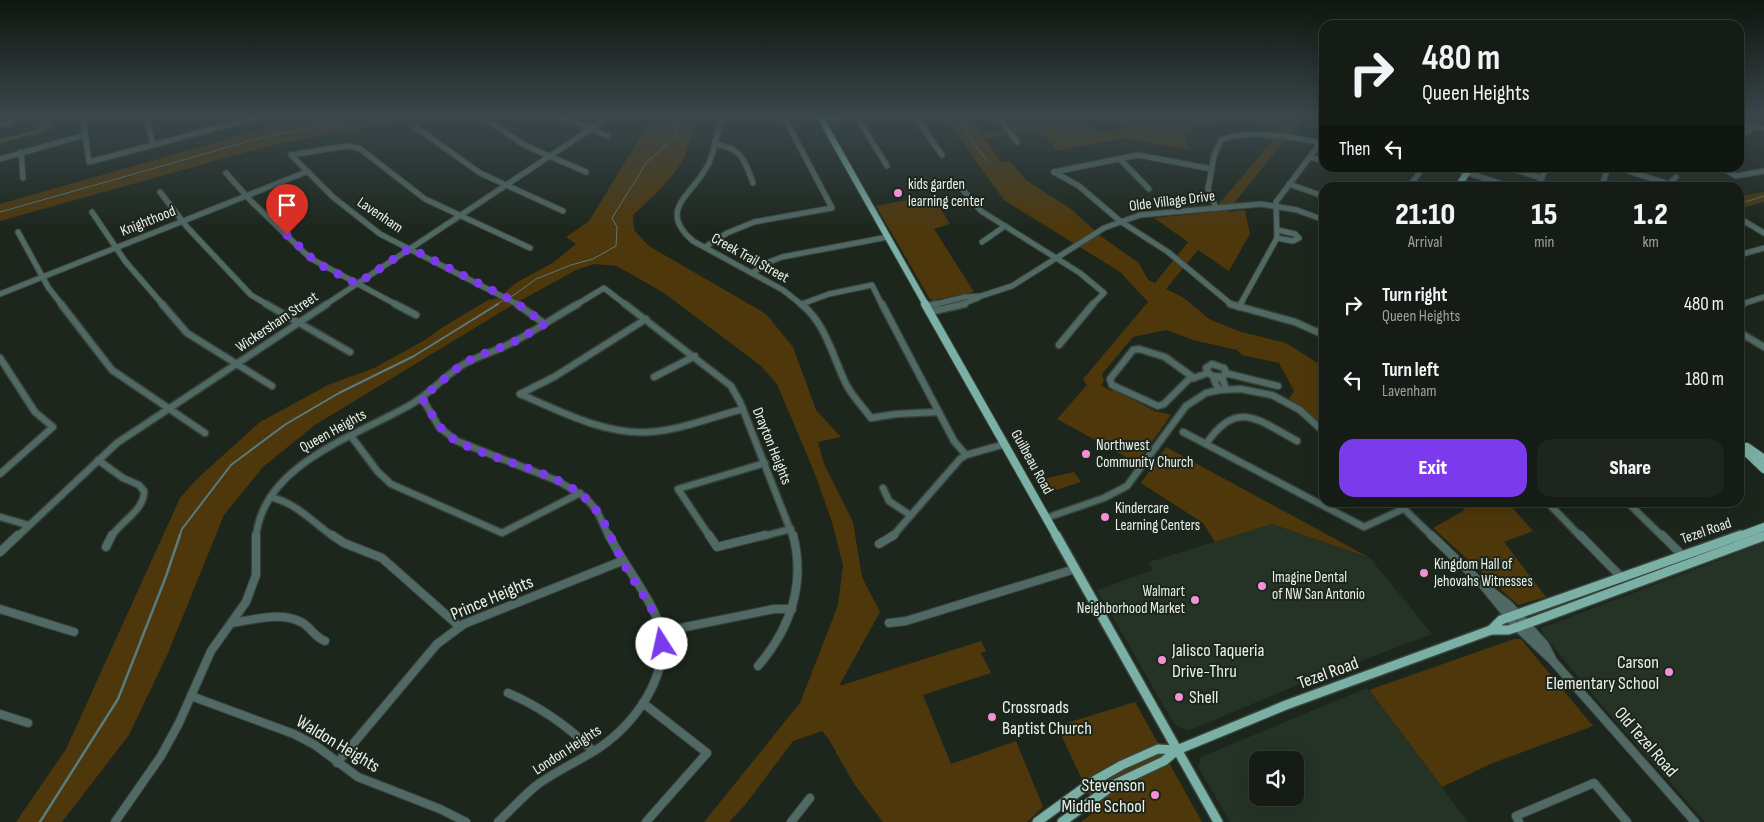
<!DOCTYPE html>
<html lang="en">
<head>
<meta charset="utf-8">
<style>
  :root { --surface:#151c15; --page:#1e251e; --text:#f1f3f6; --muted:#9da1a0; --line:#343a34; --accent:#7c3aed }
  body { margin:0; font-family:"Sofia Sans Condensed",sans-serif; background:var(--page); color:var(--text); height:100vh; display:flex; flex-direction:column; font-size:19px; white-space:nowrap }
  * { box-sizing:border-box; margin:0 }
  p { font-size:16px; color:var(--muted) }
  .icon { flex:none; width:28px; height:28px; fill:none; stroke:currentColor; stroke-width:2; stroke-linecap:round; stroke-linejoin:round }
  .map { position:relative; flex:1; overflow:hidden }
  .details { position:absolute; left:1319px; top:182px; width:425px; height:325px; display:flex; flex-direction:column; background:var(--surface); border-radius:15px; box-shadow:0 5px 20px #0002,0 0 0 1px var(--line) }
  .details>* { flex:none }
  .guide { position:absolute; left:1319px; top:20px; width:425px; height:152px; border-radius:15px; box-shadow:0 5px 20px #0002,0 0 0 1px var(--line); background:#151c15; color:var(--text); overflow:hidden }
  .tools { position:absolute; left:1249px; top:751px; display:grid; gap:10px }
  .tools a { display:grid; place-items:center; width:55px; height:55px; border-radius:10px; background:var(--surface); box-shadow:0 5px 20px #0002,0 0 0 1px var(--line); font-size:25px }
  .pin { position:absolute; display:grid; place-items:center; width:42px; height:42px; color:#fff; margin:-51px -21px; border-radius:50% 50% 50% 0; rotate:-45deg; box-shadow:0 0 5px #0007 }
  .pin .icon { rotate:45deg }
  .me { position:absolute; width:55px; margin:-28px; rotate:350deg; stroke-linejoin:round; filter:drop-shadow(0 0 4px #0008) }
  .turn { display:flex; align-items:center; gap:18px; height:105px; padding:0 20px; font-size:22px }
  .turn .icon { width:65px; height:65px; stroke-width:2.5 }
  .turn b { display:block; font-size:35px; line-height:42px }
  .then { display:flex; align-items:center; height:48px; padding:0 20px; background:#0003; gap:10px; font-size:19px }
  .eta { display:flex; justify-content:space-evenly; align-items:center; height:85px; text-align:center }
  .eta b { font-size:30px; font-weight:800; line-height:35px }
  .button { display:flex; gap:10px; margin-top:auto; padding:10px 20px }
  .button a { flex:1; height:58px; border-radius:15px; background:var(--accent); color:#fff; font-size:20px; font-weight:800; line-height:58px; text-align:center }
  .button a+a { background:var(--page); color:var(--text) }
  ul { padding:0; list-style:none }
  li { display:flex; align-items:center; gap:15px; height:75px; padding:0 20px }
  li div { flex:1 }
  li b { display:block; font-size:19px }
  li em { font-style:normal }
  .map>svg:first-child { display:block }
  .built { fill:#243326; fill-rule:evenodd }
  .green { fill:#4e370b }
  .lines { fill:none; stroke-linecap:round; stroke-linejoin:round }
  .stream-far2 { stroke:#577c81; stroke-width:1 }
  .stream-far1 { stroke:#577c81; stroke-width:2 }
  .stream { stroke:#577c81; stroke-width:2.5 }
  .minor-far2-casing { stroke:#394339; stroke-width:7 }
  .minor-far1-casing { stroke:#394339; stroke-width:9 }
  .minor-casing { stroke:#394339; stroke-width:10 }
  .major-far2-casing { stroke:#394339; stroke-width:8 }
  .major-far1-casing { stroke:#394339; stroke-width:10 }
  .major-casing { stroke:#394339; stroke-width:12 }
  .minor-far2 { stroke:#506964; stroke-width:5 }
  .minor-far1 { stroke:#506964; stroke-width:6 }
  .minor { stroke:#506964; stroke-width:8 }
  .major-far2 { stroke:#7ab0a6; stroke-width:6 }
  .major-far1 { stroke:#7ab0a6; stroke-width:8 }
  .major { stroke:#7ab0a6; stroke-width:9 }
  .route { stroke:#7c3aed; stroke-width:9; stroke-dasharray:0 16.2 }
  .poi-dot { fill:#f391d6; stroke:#1c261c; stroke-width:2 }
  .labels { text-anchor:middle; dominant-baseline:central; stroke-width:4; stroke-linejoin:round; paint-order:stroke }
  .poi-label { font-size:15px; fill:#ebf2eb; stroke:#1c261c; text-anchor:start }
  .street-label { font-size:15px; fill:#ebf2eb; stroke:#1c261c }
  .near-street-label { font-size:18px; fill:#ebf2eb; stroke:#1c261c }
  .near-poi-label { font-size:18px; fill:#ebf2eb; stroke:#1c261c; text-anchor:start }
</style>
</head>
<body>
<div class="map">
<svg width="1764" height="822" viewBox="0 0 1764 822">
  <rect width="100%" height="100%" fill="#1c261c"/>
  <g class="built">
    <polygon points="1272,524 1370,558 1432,634 1302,683 1188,731 1174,724 1097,590 1153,570 1149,562"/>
    <polygon points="1764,543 1764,822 1705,822 1605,709 1543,634 1541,628"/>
    <path d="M 1367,688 L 1468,822 L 1230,822 L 1198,767 L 1201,757 ZM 1258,760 L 1295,760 L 1295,798 L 1258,798 Z"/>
  </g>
  <g class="green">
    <polygon points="42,117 52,117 50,131 0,144 0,138 38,129"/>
    <polygon points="334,117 407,117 358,129 276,144 0,221 0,204 271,127"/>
    <path d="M 662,117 L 698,117 C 689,129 690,147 683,160 C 670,182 651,198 633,215 L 634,230 L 649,246 L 766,314 L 793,347 L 816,410 L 841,437 L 818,442 L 824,464 L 853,522 L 862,577 L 880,612 L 839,686 L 981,641 L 986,651 L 981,653 L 991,673 L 923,695 L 951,764 L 1016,741 L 1043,807 L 1027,822 L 883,822 L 854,784 L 828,738 L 822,731 L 793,741 L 745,805 L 729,822 L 704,822 L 800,703 L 838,605 L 843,565 L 832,522 L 815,474 L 777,384 L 761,366 L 664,293 L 617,266 L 594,264 L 576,270 L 511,306 L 315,425 L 263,467 L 224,515 L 168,653 L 129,735 L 62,822 L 16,822 L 66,749 L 180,498 L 197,479 L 260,422 L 328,385 L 374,368 L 425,340 L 443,327 L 488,300 L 498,298 L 516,283 L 554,262 L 576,244 L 566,237 L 589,221 L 646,128 Z"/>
    <path d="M 944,117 L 968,117 L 981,134 L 1033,125 L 1028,117 L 1064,117 L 1081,126 L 1094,129 L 1096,132 L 1111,132 L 1130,126 L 1121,121 C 1137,110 1163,118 1179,122 L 1188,117 L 1220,117 L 1221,119 L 1182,131 L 1190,150 L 1124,138 L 1056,151 L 1044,135 L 1020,132 L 985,139 L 1001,162 L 1010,161 L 1026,180 L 1071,209 L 1102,237 L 1139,263 L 1148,280 L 1155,283 L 1188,242 L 1154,218 L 1212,212 L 1284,127 L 1253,121 L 1252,117 L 1303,117 L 1227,212 L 1245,210 L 1250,234 L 1229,271 L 1198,250 L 1166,289 L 1184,298 L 1209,319 L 1238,331 L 1286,343 L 1324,367 L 1324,425 L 1289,398 L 1294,391 L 1279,363 L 1242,355 L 1237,350 L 1193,340 L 1166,330 L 1133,337 L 1102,374 L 1104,381 L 1101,385 L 1111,391 L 1114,390 L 1155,411 L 1171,415 L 1137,463 L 1057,419 L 1087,385 L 1083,379 L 1148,302 L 1120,272 L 1004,200 Z"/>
    <polygon points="1764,192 1764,202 1739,209 1739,196"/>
    <polygon points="932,195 950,224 934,229 974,292 934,300 930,299 876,206"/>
    <polygon points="1166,447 1370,558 1272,524 1215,542 1203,523 1141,483"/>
    <polygon points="1074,472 1081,482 1050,492 1043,479"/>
    <polygon points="1459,503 1508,503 1533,531 1504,542 1546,597 1518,605 1433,528 1465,510"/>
    <polygon points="1514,639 1521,639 1593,726 1493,763 1442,787 1369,690"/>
    <polygon points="1135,702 1202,822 1081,822 1096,810 1057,726"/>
  </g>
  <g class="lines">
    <g class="stream-far2">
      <polyline points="955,117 987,161"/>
      <polyline points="0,141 43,130 48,117"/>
      <polyline points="1739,204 1764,196"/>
      <polyline points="0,212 264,137 364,117"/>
      <polyline points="495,305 514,295 536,279 571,265 593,259 616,246 617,227 612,218 647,162 676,136 679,117"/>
    </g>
    <polyline class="stream-far1" points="179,537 182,529 231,465 286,424 339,393 414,356 498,304"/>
    <polyline class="stream" points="40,822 118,699 165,579 180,535"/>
    <g class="minor-far2-casing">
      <g id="minor-far2">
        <polyline points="83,117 89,162 258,117"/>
        <polyline points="146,117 153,145"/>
        <polyline points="483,117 524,145 586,172"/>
        <polyline points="562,117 608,136"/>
        <path d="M 723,117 C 715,132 716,150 708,165 C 693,195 656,209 693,241 L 783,290 L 802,305"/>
        <polyline points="857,117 887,166"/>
        <polyline points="915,117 942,155"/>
        <polyline points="998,117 1017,142"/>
        <polyline points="822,120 841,117"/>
        <polyline points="1739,123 1764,128"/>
        <polyline points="0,125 10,123 14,117"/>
        <polyline points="417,128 480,173 563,211"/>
        <polyline points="1739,135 1750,131 1750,125"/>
        <path d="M 714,144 C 742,148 744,159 753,183"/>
        <polyline points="21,152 23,178"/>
        <polyline points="291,155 333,197 380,234 519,305"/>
        <polyline points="291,155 346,146 359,148 425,199 530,248"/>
        <polyline points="1310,157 1324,161"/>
        <polyline points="0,159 85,135"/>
        <polyline points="1120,159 1149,189"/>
        <polyline points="1342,168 1344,168"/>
        <polyline points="1453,168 1514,188"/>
        <polyline points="1509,168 1542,178"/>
        <polyline points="1619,168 1681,188"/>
        <polyline points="1723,168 1736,176 1764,171"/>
        <polyline points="1054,172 1079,186 1120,221 1168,252 1232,305"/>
        <polyline points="1054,172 1138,155 1212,169"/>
        <polyline points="226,173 251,201 310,258 397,305"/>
        <polyline points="1670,183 1676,177"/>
        <polyline points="1289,184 1323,196"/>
        <polyline points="1408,188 1423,168"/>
        <polyline points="1537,188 1546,168"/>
        <polyline points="1601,188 1608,168"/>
        <polyline points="963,190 981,211 1080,273 1104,293 1092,305"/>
        <polyline points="160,192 187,227 251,295 268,305"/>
        <path d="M 1216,208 L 1208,189 L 1214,156 L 1221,140 C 1247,129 1293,137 1320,143"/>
        <polyline points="92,212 125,261 163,305"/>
        <polyline points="1739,218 1764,233"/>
        <polyline points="18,232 48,287 62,305"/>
        <polyline points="1277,238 1293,241 1299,238 1295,234 1278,230"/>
        <polyline points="982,242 1005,226"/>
        <polyline points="705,247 727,233 754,222 832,208 784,117"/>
        <polyline points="1739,255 1764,248"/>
        <polyline points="752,273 769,262 782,257 888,237"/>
        <polyline points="0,294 306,172"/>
        <polyline points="802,304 829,294 872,285 882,305"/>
        <polyline points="325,305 609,117"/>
        <polyline points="576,305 604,288 626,305"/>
        <polyline points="932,305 965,297 981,296 1012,286 1104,228 1140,215 1261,204 1297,210 1324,220"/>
        <polyline points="960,305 978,298"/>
        <polyline points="1240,305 1277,238 1276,202 1324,138"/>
        <polyline points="1739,305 1764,297"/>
      </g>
    </g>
    <g class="minor-far1-casing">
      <g id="minor-far1">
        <polyline points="61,304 112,370 205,433"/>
        <polyline points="162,304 187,333 272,386"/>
        <polyline points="266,304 350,352"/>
        <polyline points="395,304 416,315"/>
        <polyline points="517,304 545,324"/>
        <polyline points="625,304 731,386 740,402 793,537"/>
        <path d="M 801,304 C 825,322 833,357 846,384 C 852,396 863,407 871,418 L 896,414 L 939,412"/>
        <polyline points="882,304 954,441 966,455"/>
        <polyline points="1230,304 1295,322 1324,335"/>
        <polyline points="1739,305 1743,304"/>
        <polyline points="927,306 937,304"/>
        <polyline points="1239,307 1241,304"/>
        <polyline points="930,312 965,304"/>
        <polyline points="1318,332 1324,326"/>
        <polyline points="1739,332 1764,347"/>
        <polyline points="1059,345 1093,304"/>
        <polygon points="1139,349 1165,357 1194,378 1189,379 1164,404 1158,406 1112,385 1110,379 1133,350"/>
        <polyline points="0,358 35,412 53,427 0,474"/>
        <path d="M 1212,364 L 1224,368 L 1226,372 L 1224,376 C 1215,377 1209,377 1206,368 Z"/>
        <polyline points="1225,373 1278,386"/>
        <polyline points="654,377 695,356"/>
        <polyline points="1194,378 1208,373"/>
        <polyline points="1219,390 1214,380 1218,377 1223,380 1226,389"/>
        <path d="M 520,394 C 560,411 605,435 649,432 C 681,430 712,417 743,409"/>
        <polyline points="520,394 554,377 646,319"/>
        <polyline points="422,398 439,427 457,441 558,481 585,497 597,511 609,537"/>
        <polyline points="1183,432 1364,527 1403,509"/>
        <polyline points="351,436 378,472 391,484 502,533 580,493"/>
        <path d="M 1206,444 C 1237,398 1258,420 1297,441"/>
        <path d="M 98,460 L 123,478 L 139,485 L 144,491 C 145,510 120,522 111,537"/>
        <polyline points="883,488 889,501 910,515"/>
        <path d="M 270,497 C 297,503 312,522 334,537"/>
        <polyline points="1397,502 1433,537"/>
        <polyline points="1547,502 1581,537"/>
        <polyline points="1627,502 1663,537"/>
        <polyline points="0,517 28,525"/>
        <polyline points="1046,518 1104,498 1127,486 1186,406 1206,393 1219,390 1241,389 1272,395 1300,410 1324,432"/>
        <polyline points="17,537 117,443 327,304"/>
        <path d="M 256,537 C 263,464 356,436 410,405 C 430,394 445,375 464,364 C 480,355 497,351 513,342 C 535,331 556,316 578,304"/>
        <polyline points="710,537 678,489 765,463"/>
        <polyline points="760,537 791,529"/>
        <polyline points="892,537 960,459 966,455 1005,444"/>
      </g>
    </g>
    <g class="minor-casing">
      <g id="minor">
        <polyline points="332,535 344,543 382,558 460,627"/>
        <polyline points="709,535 717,547 765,535"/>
        <polyline points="1431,535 1483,585 1509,605 1545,645 1552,659"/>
        <polyline points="1580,535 1621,577"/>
        <polyline points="1662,535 1682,555"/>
        <polyline points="879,544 894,535"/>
        <polyline points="106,547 112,535"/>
        <polyline points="0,552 18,535"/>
        <polyline points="1483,585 1516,626 1553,661 1695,822"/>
        <polyline points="0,609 74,632"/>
        <path d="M 232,623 C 253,620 281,611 301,622 C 311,627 314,637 325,641"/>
        <polyline points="889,623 906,621 1075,569"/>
        <polyline points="661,632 774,609 792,609"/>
        <path d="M 758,666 C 790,629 806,584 793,535"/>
        <path d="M 508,693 C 541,707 568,726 593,751"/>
        <polyline points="191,696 294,734 315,745 358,777 440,809 466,822"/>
        <polyline points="643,703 707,753 646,822"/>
        <polyline points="0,714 28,723"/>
        <polyline points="337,763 437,644 464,624 622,561"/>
        <polyline points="115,822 161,756 179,723 211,651 246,602 256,575 256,535"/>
        <path d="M 498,822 C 511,810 523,796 537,785 C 556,771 579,761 599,748 C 634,724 669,678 661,632 C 656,604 622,563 609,535"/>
        <polyline points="791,822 810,798"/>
        <polyline points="1519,822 1516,816 1594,783 1627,822"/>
      </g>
    </g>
    <g class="major-far2-casing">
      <g id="major-far2">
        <polyline points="820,117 926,305"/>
        <polyline points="1457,188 1470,168"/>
      </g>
    </g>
    <g class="major-far1-casing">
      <g id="major-far1">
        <polyline points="925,304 1057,537"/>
        <polyline points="1739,445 1764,469"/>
        <polyline points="1747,447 1764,459"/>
        <polyline points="1737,537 1764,527"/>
      </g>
    </g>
    <g class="major-casing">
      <g id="major">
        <polyline points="1056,535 1218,822"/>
        <polyline points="1491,630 1501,620 1741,535"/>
        <polyline points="1037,822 1092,782 1122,765 1158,749 1177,750"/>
        <polyline points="1062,822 1115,784 1164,761 1177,750 1286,705 1491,630 1508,630 1518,627 1764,536"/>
      </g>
    </g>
    <use href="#minor-far2" class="minor-far2"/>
    <use href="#minor-far1" class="minor-far1"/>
    <use href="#minor" class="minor"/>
    <use href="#major-far2" class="major-far2"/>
    <use href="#major-far1" class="major-far1"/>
    <use href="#major" class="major"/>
  </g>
  <linearGradient id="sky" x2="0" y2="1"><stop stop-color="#0f150f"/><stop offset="0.5" stop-color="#3a474b"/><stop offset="1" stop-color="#3a474b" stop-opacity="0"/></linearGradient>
  <rect width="1764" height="232" fill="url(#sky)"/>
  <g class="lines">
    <path class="route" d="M 287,235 L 317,263 L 357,284 L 410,248 L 515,302 L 545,324 L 512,343 L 478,356 L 462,364 L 422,398 L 439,426 L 450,437 C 489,462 560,469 590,503 C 608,522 615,551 629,573 C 643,596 660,615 662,644"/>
  </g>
  <g class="poi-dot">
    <circle cx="898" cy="193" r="5"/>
    <circle cx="1086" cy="454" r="5"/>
    <circle cx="1105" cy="517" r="5"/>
    <circle cx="1424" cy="573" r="5"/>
    <circle cx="1262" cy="586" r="5"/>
    <circle cx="1195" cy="600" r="5"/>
    <circle cx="1162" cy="660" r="5"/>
    <circle cx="1669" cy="672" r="5"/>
    <circle cx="1179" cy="697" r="5"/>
    <circle cx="992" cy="717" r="5"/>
    <circle cx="1155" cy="795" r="5"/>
  </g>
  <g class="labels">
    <g class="poi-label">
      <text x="908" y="184">kids garden<tspan x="908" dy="17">learning center</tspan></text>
      <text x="1096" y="445">Northwest<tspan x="1096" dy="17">Community Church</tspan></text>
      <text x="1115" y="508">Kindercare<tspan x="1115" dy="17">Learning Centers</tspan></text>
      <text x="1434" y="564">Kingdom Hall of<tspan x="1434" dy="17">Jehovahs Witnesses</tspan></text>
      <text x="1272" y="577">Imagine Dental<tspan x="1272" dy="17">of NW San Antonio</tspan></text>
      <text x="1185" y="591" text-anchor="end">Walmart<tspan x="1185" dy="17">Neighborhood Market</tspan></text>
    </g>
    <g class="street-label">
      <text transform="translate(1172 201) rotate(-7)">Olde Village Drive</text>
      <text transform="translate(380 215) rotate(34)">Lavenham</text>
      <text transform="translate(148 221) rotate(-22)">Knighthood</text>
      <text transform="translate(750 258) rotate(29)">Creek Trail Street</text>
      <text transform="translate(277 322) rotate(-34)">Wickersham Street</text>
      <text transform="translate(333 431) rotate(-29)">Queen Heights</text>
      <text transform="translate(772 446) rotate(68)">Drayton Heights</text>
      <text transform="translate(1032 462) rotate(61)">Guilbeau Road</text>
      <text transform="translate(1706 531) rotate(-19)">Tezel Road</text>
      <text transform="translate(567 750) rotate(-33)">London Heights</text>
    </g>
    <g class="near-street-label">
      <text transform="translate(492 598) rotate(-23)">Prince Heights</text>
      <text transform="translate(1328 673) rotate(-20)">Tezel Road</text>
      <text transform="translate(1646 742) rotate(49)">Old Tezel Road</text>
      <text transform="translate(338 744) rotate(31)">Waldon Heights</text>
    </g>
    <g class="near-poi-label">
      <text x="1172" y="650">Jalisco Taqueria<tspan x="1172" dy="21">Drive-Thru</tspan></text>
      <text x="1659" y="662" text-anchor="end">Carson<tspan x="1659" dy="21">Elementary School</tspan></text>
      <text x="1189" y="697">Shell</text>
      <text x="1002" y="707">Crossroads<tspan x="1002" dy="21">Baptist Church</tspan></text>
      <text x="1145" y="785" text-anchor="end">Stevenson<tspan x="1145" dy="21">Middle School</tspan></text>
    </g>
  </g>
</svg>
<div class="tools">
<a><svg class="icon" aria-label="sound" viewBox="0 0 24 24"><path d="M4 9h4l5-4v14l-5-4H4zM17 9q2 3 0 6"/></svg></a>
</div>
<div class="pin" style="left:287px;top:235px;background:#d93025"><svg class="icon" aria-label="arrive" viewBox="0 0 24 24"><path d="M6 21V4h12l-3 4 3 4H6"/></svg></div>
<svg class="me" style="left:662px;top:644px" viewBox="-20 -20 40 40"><circle r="19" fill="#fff"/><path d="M0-13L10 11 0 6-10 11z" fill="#7c3aed"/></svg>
<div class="guide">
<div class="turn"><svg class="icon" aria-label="right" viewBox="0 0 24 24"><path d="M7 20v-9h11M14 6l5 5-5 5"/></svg><div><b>480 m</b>Queen Heights</div></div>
<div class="then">Then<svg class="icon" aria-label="left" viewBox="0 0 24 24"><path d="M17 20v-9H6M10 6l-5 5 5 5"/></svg></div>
</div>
<section class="details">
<div class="eta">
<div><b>21:10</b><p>Arrival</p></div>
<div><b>15</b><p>min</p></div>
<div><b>1.2</b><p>km</p></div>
</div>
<ul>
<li><svg class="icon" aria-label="right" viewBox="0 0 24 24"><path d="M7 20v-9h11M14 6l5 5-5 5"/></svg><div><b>Turn right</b><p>Queen Heights</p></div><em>480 m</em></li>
<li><svg class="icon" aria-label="left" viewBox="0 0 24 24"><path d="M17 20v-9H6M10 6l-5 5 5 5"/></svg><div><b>Turn left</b><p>Lavenham</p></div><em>180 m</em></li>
</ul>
<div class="button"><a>Exit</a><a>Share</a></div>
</section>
</div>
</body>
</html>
